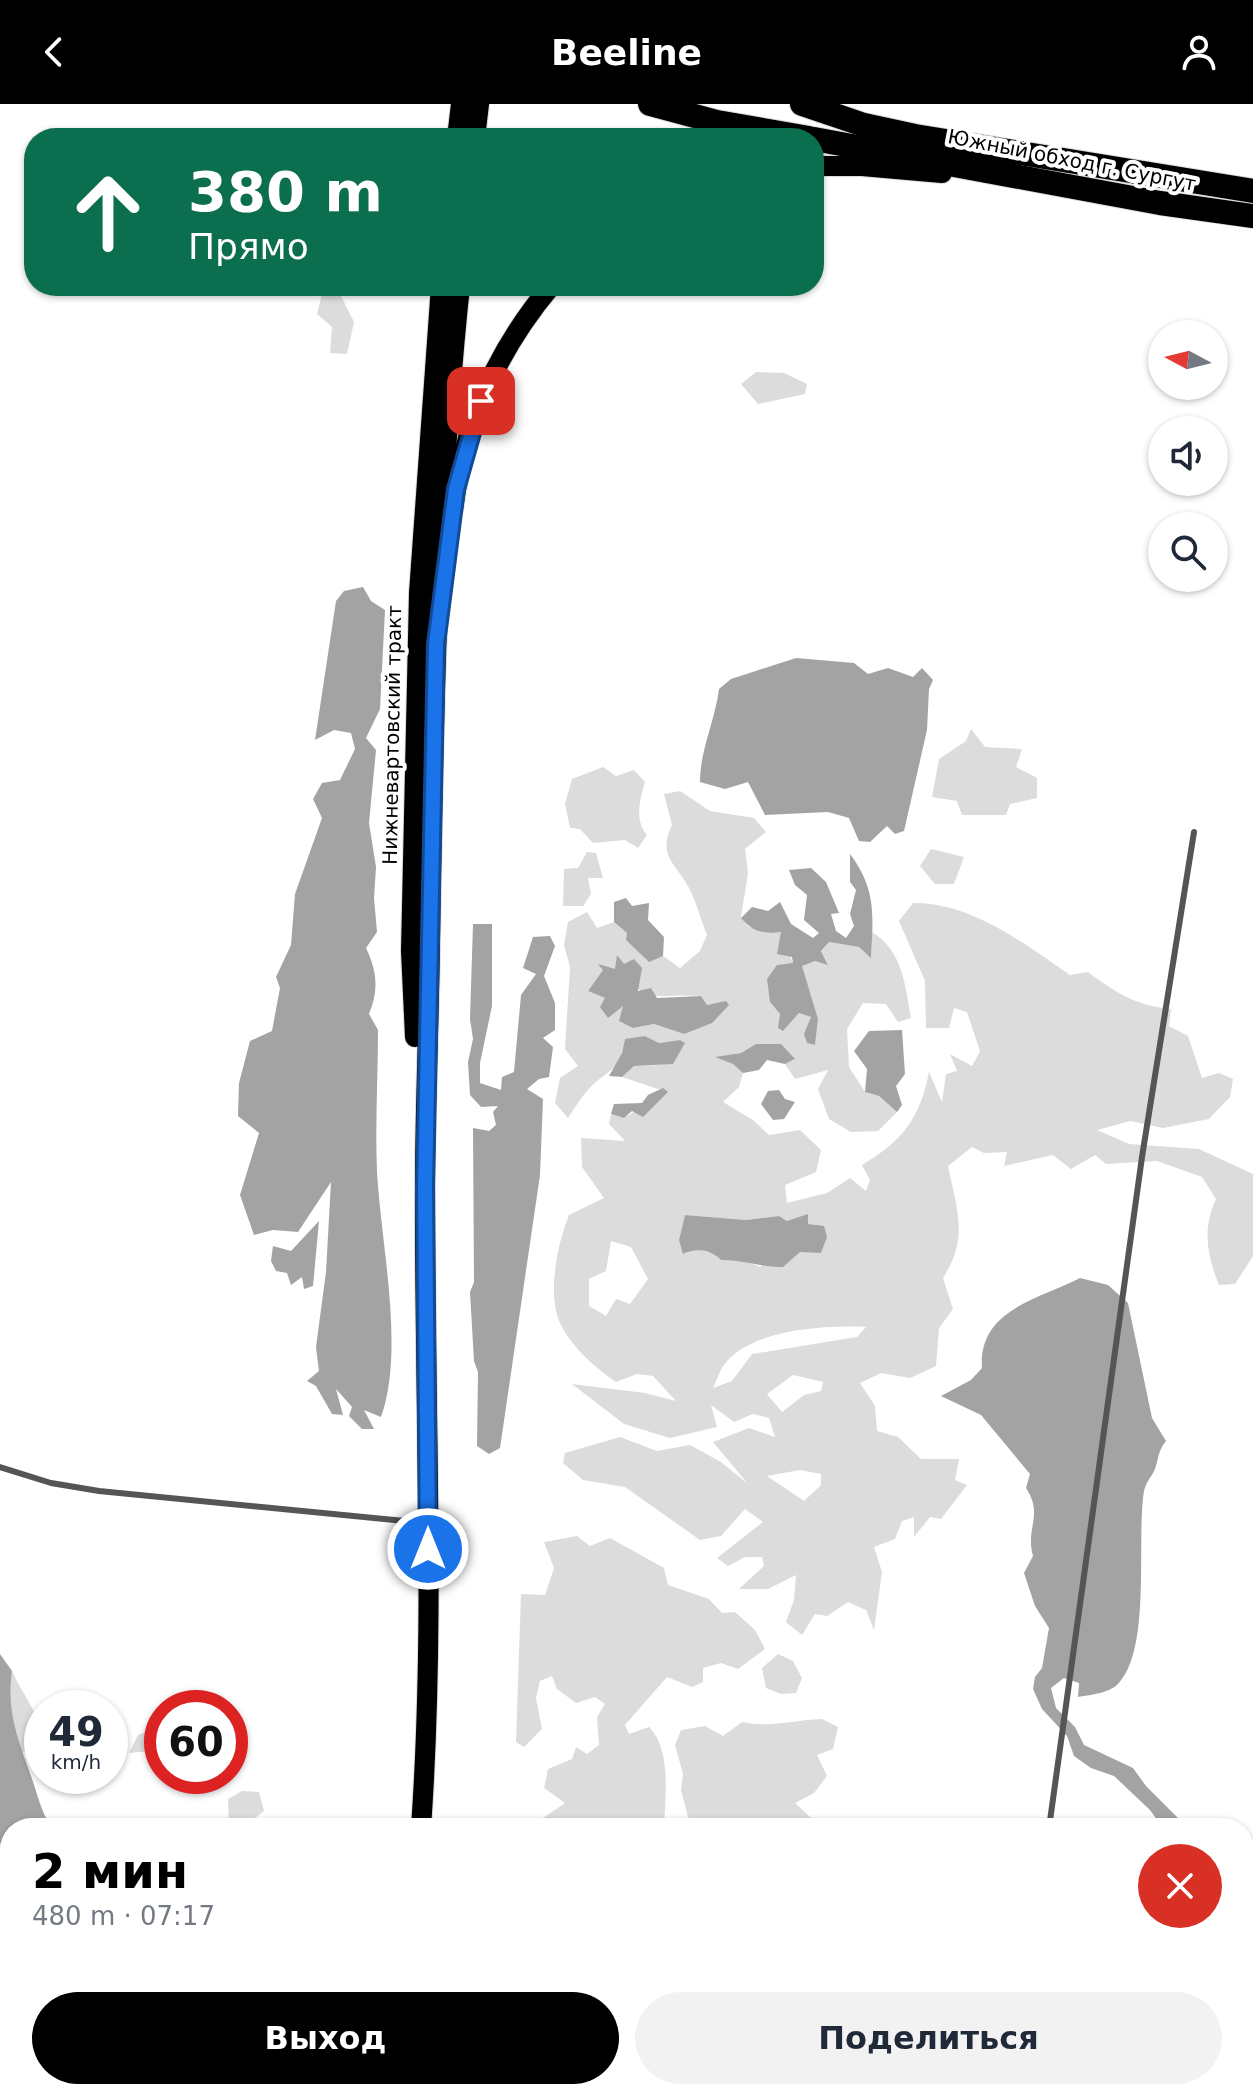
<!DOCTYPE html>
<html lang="ru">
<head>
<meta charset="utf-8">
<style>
  :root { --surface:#fff; --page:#f2f2f3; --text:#1f2937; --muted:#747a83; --accent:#000 }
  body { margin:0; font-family:"DejaVu Sans",sans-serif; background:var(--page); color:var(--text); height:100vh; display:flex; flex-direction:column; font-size:30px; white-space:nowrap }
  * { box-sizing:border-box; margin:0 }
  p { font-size:26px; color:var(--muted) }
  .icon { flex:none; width:44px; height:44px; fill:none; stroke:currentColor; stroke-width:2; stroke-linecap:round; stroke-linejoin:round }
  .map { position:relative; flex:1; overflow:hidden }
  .side { position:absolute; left:0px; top:1714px; width:1254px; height:282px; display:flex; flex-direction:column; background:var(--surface); border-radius:32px 32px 0 0; box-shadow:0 2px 6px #0004 }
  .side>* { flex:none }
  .top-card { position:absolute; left:24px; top:24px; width:800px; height:168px; border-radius:32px; box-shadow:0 2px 6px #0004; background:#0b6e4f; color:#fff; overflow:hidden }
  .needle { width:52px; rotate:277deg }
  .fabs { position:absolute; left:1148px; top:216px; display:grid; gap:16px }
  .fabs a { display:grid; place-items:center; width:80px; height:80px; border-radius:50%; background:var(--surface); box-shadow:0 2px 6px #0004; font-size:40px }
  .speed { position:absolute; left:24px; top:1586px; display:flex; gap:16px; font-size:40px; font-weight:700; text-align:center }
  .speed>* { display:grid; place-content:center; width:104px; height:104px; border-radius:50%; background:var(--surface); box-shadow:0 2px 6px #0004; line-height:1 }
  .speed small { font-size:20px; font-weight:400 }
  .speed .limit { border:12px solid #d22; background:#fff; color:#111 }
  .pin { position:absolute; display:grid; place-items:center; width:68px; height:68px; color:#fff; margin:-34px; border-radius:16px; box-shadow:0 4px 12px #0006 }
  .me { position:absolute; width:88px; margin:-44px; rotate:0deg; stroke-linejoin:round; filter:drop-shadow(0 0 6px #0008) }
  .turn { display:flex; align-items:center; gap:28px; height:168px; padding:0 32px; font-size:36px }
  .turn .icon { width:104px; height:104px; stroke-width:2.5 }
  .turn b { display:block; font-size:56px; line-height:68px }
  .round { display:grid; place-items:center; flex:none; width:84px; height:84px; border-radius:42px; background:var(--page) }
  .headline { display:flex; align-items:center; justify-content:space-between; height:136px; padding:0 32px }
  h1 { font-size:48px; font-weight:800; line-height:60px; color:var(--accent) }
  .button { display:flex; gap:16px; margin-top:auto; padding:16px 32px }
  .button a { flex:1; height:92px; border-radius:48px; background:var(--accent); color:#fff; font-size:32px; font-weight:800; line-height:92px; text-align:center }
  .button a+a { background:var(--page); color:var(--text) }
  header { display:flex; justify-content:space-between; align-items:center; height:104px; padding:0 32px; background:var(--accent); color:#fff; font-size:36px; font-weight:800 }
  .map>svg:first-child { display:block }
  .green { fill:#dcdcdc; fill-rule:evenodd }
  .water { fill:#a3a3a3 }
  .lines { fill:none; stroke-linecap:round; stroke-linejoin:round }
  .primary-casing { stroke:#dbdbdb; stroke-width:22 }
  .highway-casing { stroke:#dbdbdb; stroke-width:26 }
  .lane { stroke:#555; stroke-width:6 }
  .primary { stroke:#000; stroke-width:20 }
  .highway { stroke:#000; stroke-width:24 }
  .route-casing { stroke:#114b97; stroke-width:20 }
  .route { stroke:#1a73e8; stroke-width:14 }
  .labels { text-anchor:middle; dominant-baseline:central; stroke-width:8; stroke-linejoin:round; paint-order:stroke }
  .street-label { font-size:20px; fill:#000; stroke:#fff }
</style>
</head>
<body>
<header><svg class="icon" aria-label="back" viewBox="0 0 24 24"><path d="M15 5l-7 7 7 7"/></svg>Beeline<svg class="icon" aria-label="person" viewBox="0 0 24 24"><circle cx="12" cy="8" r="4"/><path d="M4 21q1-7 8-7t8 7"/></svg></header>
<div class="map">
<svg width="1253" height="1995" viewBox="0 0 1253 1995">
  <rect width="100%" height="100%" fill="#fff"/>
  <g class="green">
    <polygon points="324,182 336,182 354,218 347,250 330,249 332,223 317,210"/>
    <polygon points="756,268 784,269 807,280 805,290 758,300 741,280"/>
    <polygon points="971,625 985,643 1022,645 1016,663 1037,674 1037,694 1010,700 1006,711 962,711 957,697 932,693 939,655 966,637"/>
    <path d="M 603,663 L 616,672 L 634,666 L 645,678 C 640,695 634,716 647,731 L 638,744 L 625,736 L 593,739 L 580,725 L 570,724 L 565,700 L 572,675 Z"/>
    <path d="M 680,687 L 710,707 L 754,714 L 766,728 L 745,745 L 748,769 L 741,813 L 749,823 L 781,828 L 793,859 L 770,898 L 780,910 L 783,927 L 799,909 L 811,913 L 807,939 L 815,940 L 818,915 L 801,862 L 815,857 L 828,860 L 821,847 L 829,838 L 859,843 L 871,853 L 872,828 C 903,847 905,881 911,914 L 898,918 L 886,900 L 863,899 L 847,925 L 849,963 L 865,988 L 879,992 L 897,1008 L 878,1027 L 851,1028 L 829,1015 L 818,985 L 828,966 L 795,975 L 785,960 L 794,956 L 757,940 L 741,949 L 717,953 L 733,960 L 743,969 L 739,983 L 723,998 L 753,1016 L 769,1031 L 800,1026 L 821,1046 L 816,1068 L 785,1081 L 787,1099 L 827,1089 L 850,1074 L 866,1087 L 870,1076 L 862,1061 C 902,1037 920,1015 929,968 L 942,998 L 946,970 L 957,967 L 950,950 L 972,962 L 980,947 L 967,908 L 954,904 L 949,924 L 926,924 L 925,877 L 899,817 L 913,799 C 970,798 1024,839 1070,871 L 1088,868 C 1114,888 1137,902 1171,905 L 1169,922 L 1188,932 L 1202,974 L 1219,969 L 1233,975 L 1230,993 L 1209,1015 L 1163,1024 L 1130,1017 L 1097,1026 L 1129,1040 L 1199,1045 L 1253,1070 L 1253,1152 L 1235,1180 L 1219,1181 C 1207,1151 1202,1125 1216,1095 L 1202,1073 L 1157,1057 L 1106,1060 L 1095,1051 L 1071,1065 L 1053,1051 L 1004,1062 L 1007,1048 L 984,1049 L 972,1043 L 948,1062 C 957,1106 969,1134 943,1174 L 953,1205 L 939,1224 L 936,1262 L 910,1274 L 881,1269 L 860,1279 L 875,1302 L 877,1327 L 898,1333 L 921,1355 L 959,1355 L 955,1376 L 967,1381 L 941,1415 L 930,1413 L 914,1433 L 914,1413 L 902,1417 L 895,1435 L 874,1443 L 882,1468 L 874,1526 L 866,1506 L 848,1498 L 827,1512 L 815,1510 L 802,1531 L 786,1518 L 794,1496 L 796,1471 L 768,1485 L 739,1485 L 764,1462 L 762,1453 L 745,1453 L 728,1462 L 717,1454 L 763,1418 L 745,1405 L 721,1432 L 700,1436 L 625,1383 L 583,1376 L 563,1359 L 565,1349 L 620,1333 L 657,1347 L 690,1341 L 721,1358 L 748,1380 L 713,1338 L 749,1324 L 775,1333 L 769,1314 L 753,1310 L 734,1318 L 711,1301 L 717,1323 L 670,1334 L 624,1320 L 572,1280 L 645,1289 L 676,1297 L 653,1272 L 637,1270 L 616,1278 C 595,1264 567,1239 558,1214 C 548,1184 558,1139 569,1111 L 604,1094 L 582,1063 L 581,1034 L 625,1037 L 609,1020 L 611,1010 L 624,1014 L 667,988 L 622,973 L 634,962 L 662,961 L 680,936 L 659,939 L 645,932 L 625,936 C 618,971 606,965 587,987 C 580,995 574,1005 568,1014 L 555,999 L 560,974 L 578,962 L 565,945 L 570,863 L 564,841 L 568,818 L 587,808 L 597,824 L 614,818 L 627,829 L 627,836 L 648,857 L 663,852 L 680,864 L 700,847 L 707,831 C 700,814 695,792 685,777 C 671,756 659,749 672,721 L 664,690 ZM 615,865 C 653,903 653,889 701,892 L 707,901 L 726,898 L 684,930 L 654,920 L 633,924 L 624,901 L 588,887 L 604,866 ZM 685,1111 L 746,1116 L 779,1112 L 787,1117 L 808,1111 L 808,1120 L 760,1163 L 744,1156 L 721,1156 C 709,1145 699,1144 684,1150 L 679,1136 ZM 611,1137 L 631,1143 L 648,1175 L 630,1200 L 616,1195 L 606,1212 L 589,1202 L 589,1175 L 606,1167 ZM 866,1223 L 857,1233 L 752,1250 L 732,1277 L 713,1284 C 717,1277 719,1267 724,1261 C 751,1225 825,1221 866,1223 ZM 793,1271 L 823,1278 L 821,1287 L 804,1291 L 782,1308 L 767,1290 ZM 800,1366 L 821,1370 L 821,1381 L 804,1397 L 767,1372 Z"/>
    <polygon points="931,745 964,753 954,780 935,780 920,762"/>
    <polygon points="587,748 596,749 603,774 588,774 591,790 583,802 563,802 564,765 578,764"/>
    <path d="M 577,1432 L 590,1442 L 610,1434 L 664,1464 L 668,1481 L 709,1495 L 722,1509 L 735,1508 L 755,1526 L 765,1545 L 738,1565 L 721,1559 L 703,1564 L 703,1578 L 692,1583 L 667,1573 L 625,1621 L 629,1630 L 649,1623 C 672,1646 665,1693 664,1724 L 543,1724 L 543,1714 L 565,1699 L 544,1684 L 548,1665 L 572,1655 L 576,1643 L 587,1650 L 599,1641 L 597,1613 L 605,1600 L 595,1593 L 576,1599 L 557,1585 L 552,1572 L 540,1577 L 536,1594 L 542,1625 L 524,1643 L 516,1638 L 521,1490 L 545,1491 L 554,1464 L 544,1438 Z"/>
    <polygon points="778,1550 793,1557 802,1574 796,1589 781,1590 766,1584 762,1564"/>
    <path d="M 12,1567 C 25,1596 42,1610 42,1642 L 36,1639 L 21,1650 L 7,1594 Z"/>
    <path d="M 822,1615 L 838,1623 L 833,1645 L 817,1651 L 827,1672 L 814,1689 L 795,1699 L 822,1724 L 691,1724 L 681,1686 L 683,1670 L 675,1641 L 681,1626 L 705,1622 L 723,1632 L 742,1618 C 769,1624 794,1616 822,1615 Z"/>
    <polygon points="159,1623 162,1626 162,1646 129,1649 138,1631"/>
    <polygon points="242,1687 259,1688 264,1707 242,1724 229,1724 228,1695"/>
  </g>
  <g class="water">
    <path d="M 363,483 L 371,497 L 385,506 L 380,605 L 366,634 L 376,646 L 369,719 L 376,763 L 374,794 L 377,828 L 366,844 C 377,867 379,886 369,910 L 378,926 C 378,973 375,1021 377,1068 C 381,1140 405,1246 381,1313 L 364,1306 L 374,1325 L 362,1325 L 349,1312 L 352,1303 L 336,1285 L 343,1311 L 332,1310 L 316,1282 L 307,1277 L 319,1267 L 316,1243 L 326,1168 L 331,1078 L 298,1128 L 273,1126 L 254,1131 L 240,1091 L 259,1029 L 238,1012 L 239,979 L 250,937 L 272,927 L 280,884 L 276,873 L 291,841 L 295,790 L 322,714 L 313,695 L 322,679 L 340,676 L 355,645 L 351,629 L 334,626 L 315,636 L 336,497 L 344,487 Z"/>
    <path d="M 796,554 L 854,559 L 868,570 L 888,564 L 913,573 L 922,564 L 933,576 L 929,585 L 927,626 L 904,727 L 895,730 L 887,722 L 870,738 L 859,737 L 849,714 L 828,708 L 765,711 L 748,678 L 725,685 L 700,678 C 700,646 715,617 719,585 L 731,575 Z"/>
    <path d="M 850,750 C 877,786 873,812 871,854 L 859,843 L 829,838 L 821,847 L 828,861 L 815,857 L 802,862 L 818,915 L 815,941 L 807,939 L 804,930 L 811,913 L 799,909 L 783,927 L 778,924 L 780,910 L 770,898 L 767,875 L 777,861 L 793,859 L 792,853 L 777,850 L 781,828 C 763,830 753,828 741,814 L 752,803 L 768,807 L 780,798 L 791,820 L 813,834 L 819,829 L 804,816 L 807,791 L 795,781 L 789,766 L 811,764 L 826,778 L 839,809 L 831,810 L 836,827 L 846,834 L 854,822 L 850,810 L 856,786 L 850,778 Z"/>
    <polygon points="626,794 632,802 649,799 648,816 664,833 663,852 649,858 626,836 627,829 614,818 614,798"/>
    <polygon points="473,820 492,820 492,902 480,959 480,979 501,986 502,973 514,968 521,891 536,870 523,864 533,833 550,832 555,842 544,872 555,899 555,926 543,934 553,943 549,973 539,975 527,985 543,995 540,1071 500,1344 489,1350 477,1342 478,1268 474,1257 470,1188 474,1178 473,1024 489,1027 496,1021 493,1008 498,1002 481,1003 470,991 468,958 473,935 470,915"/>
    <polygon points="617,851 624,860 634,855 642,864 638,887 651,884 657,894 701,892 707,901 726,897 729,901 712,919 684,930 654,920 633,924 619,917 623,902 608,914 600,903 605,894 588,887 603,866 598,860 615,865"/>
    <polygon points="902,926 905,970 896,982 902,1001 897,1008 879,992 865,988 867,965 854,947 869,927"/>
    <polygon points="645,932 659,939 680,936 685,939 673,960 634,962 622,973 609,972 622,949 625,935"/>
    <polygon points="756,940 781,940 795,955 785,960 767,956 759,966 743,969 733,960 715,953 741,949"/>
    <polygon points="663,984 668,988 643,1013 632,1007 624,1014 611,1010 614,1000 642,999 648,991"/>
    <polygon points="779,986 785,995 795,998 784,1015 773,1016 761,1000 768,987"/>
    <path d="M 808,1110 L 808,1120 L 824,1122 L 827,1133 L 821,1149 L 800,1148 L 783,1163 C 761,1163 743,1156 721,1156 C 709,1145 698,1144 683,1150 L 679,1136 L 685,1111 L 746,1116 L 779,1112 L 787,1117 Z"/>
    <polygon points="319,1117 313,1182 304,1185 302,1173 291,1181 287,1169 276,1167 271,1157 273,1142 291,1147"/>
    <path d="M 1080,1174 L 1108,1181 L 1128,1199 L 1152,1314 L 1166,1337 C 1158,1347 1159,1353 1155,1365 C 1152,1372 1146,1378 1144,1387 C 1136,1435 1152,1545 1118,1580 C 1110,1589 1089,1591 1078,1593 L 1079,1579 L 1064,1574 L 1051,1584 L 1056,1604 L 1075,1623 L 1084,1641 L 1133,1664 L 1146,1682 L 1188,1724 L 1163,1724 L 1150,1706 L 1114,1672 L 1091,1664 L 1074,1652 L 1067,1632 L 1042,1605 L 1033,1585 L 1035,1573 L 1042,1564 L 1049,1524 L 1035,1502 L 1024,1469 L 1033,1452 C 1025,1424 1044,1411 1026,1384 L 1030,1370 L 981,1311 L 941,1292 L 971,1276 L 982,1264 C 978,1205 1040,1195 1080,1174 Z"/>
    <path d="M 0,1550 L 12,1567 C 6,1606 18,1636 31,1672 C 38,1691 40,1706 52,1724 L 10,1724 L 10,1752 L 0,1739 Z"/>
    <polygon points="1250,1742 1253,1750 1253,1814 1244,1806 1244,1744"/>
    <polygon points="267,1986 364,1986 380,1995 272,1995"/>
  </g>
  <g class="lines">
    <g class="primary-casing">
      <g id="primary">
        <polyline points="457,34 461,0"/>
        <polyline points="475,34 479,0"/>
        <polyline points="814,62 862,62 942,69"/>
        <path d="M 453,405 C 464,321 497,246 551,182"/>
        <polyline points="415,933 411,847 419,489 441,182"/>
        <path d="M 421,1724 C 436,1510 424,1295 425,1081 C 425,1000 429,920 430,840 C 433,620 437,401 460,182"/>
        <polyline points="395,1995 395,1986"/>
      </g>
    </g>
    <g class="highway-casing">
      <g id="highway">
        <polyline points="650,0 717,18 809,34"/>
        <polyline points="802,0 864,21 915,32 1253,87"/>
        <polyline points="814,35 1160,99 1253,112"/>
      </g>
    </g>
    <g class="lane">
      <polyline points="0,1363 51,1379 99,1387 425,1419"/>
      <polyline points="1049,1724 1142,1053 1194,728"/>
      <polyline points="362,1995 363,1986"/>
      <polyline points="1009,1995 1011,1986"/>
    </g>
    <use href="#primary" class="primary"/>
    <use href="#highway" class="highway"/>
  </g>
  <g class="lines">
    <g class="route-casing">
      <polyline id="route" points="428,1445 425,1082 436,540 456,385 481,297"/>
    </g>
    <use href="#route" class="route"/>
  </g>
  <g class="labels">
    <g class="street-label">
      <text transform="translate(1072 56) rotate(11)">Южный обход г. Сургут</text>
      <text transform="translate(392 631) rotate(-89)">Нижневартовский тракт</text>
    </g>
  </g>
</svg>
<div class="fabs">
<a><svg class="needle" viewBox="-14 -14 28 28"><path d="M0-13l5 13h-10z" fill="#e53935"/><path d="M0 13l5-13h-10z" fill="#747a83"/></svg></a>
<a><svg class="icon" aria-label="sound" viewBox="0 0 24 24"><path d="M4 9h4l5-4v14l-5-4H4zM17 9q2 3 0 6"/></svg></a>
<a><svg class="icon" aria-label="search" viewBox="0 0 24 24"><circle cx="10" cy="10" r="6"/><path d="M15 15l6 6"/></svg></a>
</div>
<div class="speed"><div>49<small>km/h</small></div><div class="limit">60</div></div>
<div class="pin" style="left:481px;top:297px;background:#d93025"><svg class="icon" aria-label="arrive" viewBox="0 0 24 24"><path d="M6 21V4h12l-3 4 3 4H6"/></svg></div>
<svg class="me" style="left:428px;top:1445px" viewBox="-20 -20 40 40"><circle r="17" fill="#1a73e8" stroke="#fff" stroke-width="3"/><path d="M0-11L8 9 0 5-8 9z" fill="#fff"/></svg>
<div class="top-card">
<div class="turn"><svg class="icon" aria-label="ahead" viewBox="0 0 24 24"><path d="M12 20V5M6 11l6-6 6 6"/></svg><div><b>380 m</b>Прямо</div></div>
</div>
<section class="side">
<div class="headline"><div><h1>2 мин</h1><p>480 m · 07:17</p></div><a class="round" style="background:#d93025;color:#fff"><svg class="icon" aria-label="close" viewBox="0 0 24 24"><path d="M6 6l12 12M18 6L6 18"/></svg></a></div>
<div class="button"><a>Выход</a><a>Поделиться</a></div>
</section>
</div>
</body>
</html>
